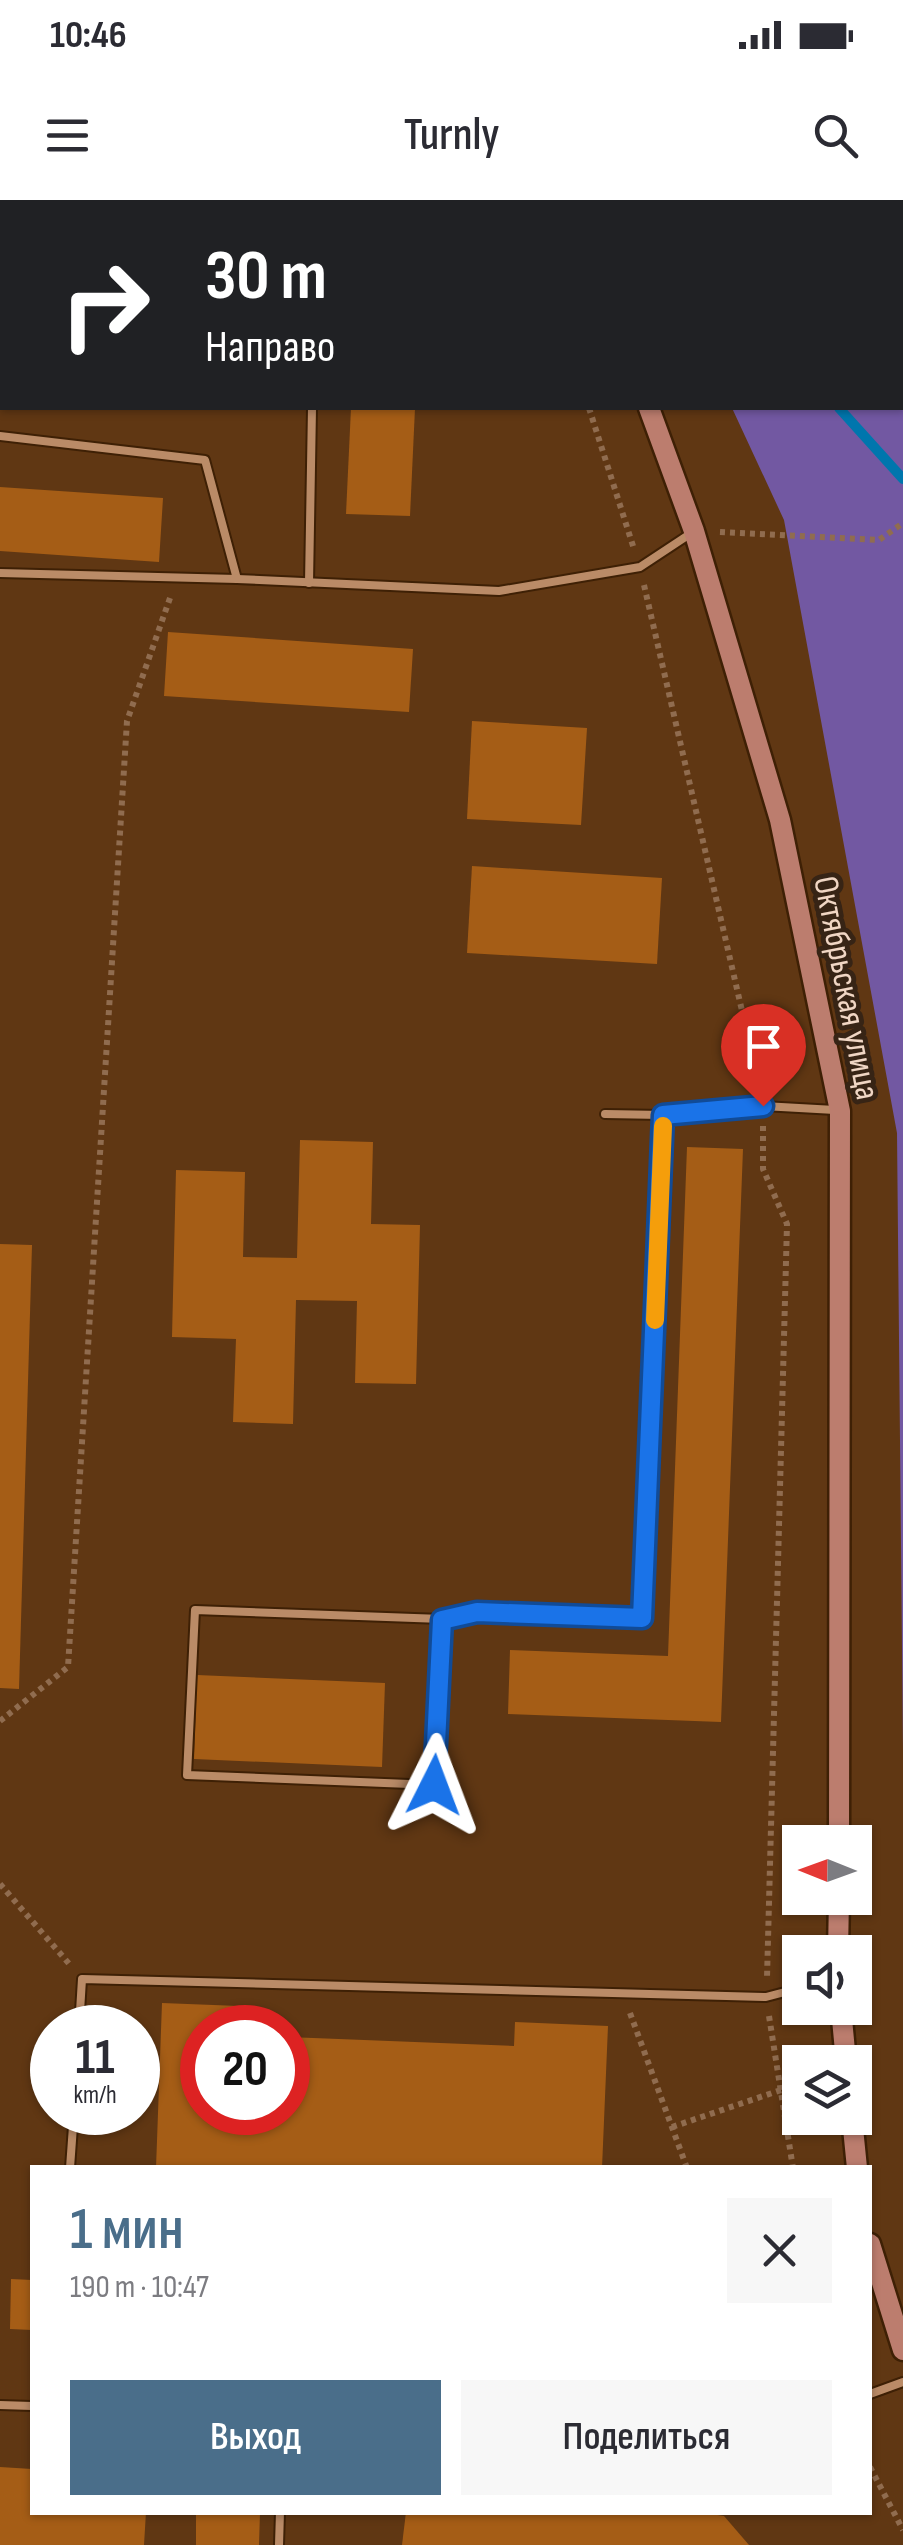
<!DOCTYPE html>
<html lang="ru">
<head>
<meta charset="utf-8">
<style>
  :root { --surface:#fff; --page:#f7f7f7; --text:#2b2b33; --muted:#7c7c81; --accent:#4a6e8a }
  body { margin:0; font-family:"Sofia Sans Condensed",sans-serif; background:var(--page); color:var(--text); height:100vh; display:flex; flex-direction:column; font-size:38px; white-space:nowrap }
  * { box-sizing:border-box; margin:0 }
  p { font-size:32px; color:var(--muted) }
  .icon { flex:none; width:55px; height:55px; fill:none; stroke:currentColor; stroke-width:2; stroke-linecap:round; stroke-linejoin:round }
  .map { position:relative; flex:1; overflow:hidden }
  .sheet { position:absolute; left:30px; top:1965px; width:842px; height:350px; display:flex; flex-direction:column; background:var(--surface); border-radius:0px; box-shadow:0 2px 8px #0004 }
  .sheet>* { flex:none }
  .banner { position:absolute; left:0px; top:0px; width:905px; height:210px; box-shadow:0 2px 8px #0004; background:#202124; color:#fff; overflow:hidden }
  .needle { width:65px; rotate:271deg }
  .fabs { position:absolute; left:782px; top:1625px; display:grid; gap:20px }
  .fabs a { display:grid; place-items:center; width:90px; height:90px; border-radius:0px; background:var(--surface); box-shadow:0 2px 8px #0004; font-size:50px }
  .speed { position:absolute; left:30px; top:1805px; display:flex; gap:20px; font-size:50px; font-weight:700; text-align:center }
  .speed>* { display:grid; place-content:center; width:130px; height:130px; border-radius:50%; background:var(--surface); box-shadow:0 2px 8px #0004; line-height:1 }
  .speed small { font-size:25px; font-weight:400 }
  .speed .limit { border:15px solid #d22; background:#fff; color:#111 }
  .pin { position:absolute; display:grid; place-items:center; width:85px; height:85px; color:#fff; margin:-102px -42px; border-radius:50% 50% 50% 0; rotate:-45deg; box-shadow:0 0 10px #0007 }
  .pin .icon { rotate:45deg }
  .me { position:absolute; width:110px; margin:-55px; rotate:3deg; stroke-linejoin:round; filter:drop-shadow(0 0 8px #0008) }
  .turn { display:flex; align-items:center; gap:35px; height:210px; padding:0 40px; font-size:45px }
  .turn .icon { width:130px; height:130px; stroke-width:2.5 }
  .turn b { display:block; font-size:70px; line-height:85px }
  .round { display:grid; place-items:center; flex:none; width:105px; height:105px; border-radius:0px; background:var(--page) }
  .overview { display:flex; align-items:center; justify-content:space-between; height:170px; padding:0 40px }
  h1 { font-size:60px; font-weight:600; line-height:75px; color:var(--accent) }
  .action { display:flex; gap:20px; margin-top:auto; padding:20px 40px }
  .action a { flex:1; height:115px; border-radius:0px; background:var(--accent); color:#fff; font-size:40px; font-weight:600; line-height:115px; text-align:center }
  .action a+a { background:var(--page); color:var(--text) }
  .status { display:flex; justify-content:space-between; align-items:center; height:70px; padding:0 50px; background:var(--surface); direction:ltr }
  .status svg { height:28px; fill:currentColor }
  header { display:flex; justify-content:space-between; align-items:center; height:130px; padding:0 40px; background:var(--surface); font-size:45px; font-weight:600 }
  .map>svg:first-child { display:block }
  .green { fill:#7258a2 }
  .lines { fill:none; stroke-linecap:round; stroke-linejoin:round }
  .stream { stroke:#0076ad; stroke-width:10 }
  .building { fill:#a55d16 }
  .lane-casing { stroke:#3e2005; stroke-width:12 }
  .secondary-casing { stroke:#3e2005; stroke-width:25 }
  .path { stroke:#906c4f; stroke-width:6; stroke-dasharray:5 5; stroke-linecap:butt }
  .lane { stroke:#ba8b67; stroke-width:8 }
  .secondary { stroke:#bc7d6e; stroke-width:20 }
  .route-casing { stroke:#114b97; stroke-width:25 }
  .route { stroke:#1a73e8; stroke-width:18 }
  .slow { stroke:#f59e0b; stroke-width:18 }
  .labels { text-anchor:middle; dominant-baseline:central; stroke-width:10; stroke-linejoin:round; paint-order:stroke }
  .street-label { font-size:35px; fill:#f0d6c4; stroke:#372415 }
</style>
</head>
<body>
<div class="status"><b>10:46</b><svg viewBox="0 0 49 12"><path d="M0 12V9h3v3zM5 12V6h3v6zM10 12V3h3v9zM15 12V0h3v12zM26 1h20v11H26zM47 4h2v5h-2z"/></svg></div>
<header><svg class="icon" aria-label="menu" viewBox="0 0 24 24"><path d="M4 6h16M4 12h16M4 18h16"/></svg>Turnly<svg class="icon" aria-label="search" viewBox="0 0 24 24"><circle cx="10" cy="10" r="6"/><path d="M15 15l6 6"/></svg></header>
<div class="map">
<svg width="903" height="2345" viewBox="0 0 903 2345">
  <rect width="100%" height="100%" fill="#603713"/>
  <g class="green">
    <polygon points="0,0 264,0 267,2 2,2 2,6 0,6"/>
    <polygon points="636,0 903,0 903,1550 897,933 784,320 732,208 902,208 902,2 637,2"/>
  </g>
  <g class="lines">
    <g class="stream">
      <polyline points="808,2 809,0"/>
      <polyline points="839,208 903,279"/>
    </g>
  </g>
  <g class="building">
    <polygon points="351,208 415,208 410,316 346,314"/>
    <polygon points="0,287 163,298 159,362 0,351"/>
    <polygon points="168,432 413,449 409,512 164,496"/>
    <polygon points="472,521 587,528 581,625 467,619"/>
    <polygon points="472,666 662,678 657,764 467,753"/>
    <polygon points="300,940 373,942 371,1024 420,1025 416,1184 355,1183 357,1101 296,1100 293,1224 233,1222 236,1139 172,1137 176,970 245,972 243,1057 297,1058"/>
    <polygon points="687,947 743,949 721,1522 508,1514 510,1450 668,1456"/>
    <polygon points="0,1044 32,1045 19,1489 0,1488"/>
    <polygon points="197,1475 385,1483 382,1567 194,1559"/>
    <polygon points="162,1803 239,1806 238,1828 202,1828 202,1912 288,1912 288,1837 514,1846 515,1822 608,1826 602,1968 156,1968"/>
    <polygon points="11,2079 32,2080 32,2130 10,2129"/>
    <polygon points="0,2267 32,2269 32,2312 146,2312 144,2345 0,2345"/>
    <polygon points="196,2312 260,2312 259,2345 196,2345"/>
    <polygon points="406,2312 698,2312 724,2316 749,2345 402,2345"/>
  </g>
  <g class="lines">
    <g class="lane-casing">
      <g id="lane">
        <polyline points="316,2 316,0"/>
        <polyline points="0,236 205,260 237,379"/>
        <polyline points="0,373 237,379 499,391 640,367 693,332"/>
        <polyline points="309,383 312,208"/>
        <polyline points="605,914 663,915"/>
        <polyline points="442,1419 434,1585 187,1575 195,1410 442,1419 477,1412 642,1418 663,915 763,906 835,910"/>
        <polyline points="79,1828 82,1779 766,1797 800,1788"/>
        <polyline points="70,1968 74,1912"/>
        <polyline points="870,2194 903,2182"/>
        <polyline points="0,2205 32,2206"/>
        <polyline points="279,2345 280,2312"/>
      </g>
    </g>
    <g class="secondary-casing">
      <g id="secondary">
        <polyline points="573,0 574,2"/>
        <polyline points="649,208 694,331 780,620 840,911 839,1642"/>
        <polyline points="838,1752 839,1698"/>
        <polyline points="841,1808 846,1862"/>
        <polyline points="852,1918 857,1968"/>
        <polyline points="870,2044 903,2150"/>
      </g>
    </g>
    <g class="path">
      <polyline points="522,0 523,2"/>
      <polyline points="589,208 634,349"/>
      <polyline points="720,332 879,340 903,323"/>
      <polyline points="644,385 760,889"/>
      <polyline points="763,926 763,969 787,1024 767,1778"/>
      <polyline points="0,1521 68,1467 127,521 170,398"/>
      <polyline points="0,1684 71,1766"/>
      <polyline points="630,1813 687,1968"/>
      <polyline points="769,1816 793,1968"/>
      <polyline points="672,1927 781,1890"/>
      <polyline points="870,2267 903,2330"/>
    </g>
    <use href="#lane" class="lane"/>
    <use href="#secondary" class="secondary"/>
  </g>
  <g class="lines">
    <g class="route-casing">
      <polyline id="route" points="434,1585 442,1420 477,1412 642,1418 663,915 763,906"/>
    </g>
    <use href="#route" class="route"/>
    <polyline class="slow" points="655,1120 663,926"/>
  </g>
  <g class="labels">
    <g class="street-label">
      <text transform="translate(846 788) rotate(79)">Октябрьская улица</text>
    </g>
  </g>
</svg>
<div class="fabs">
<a><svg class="needle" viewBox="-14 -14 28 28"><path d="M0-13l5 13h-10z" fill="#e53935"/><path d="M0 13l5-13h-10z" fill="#7c7c81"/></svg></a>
<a><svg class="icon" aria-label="sound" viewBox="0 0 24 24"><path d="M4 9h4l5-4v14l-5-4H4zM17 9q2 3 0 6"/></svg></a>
<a><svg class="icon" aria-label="layers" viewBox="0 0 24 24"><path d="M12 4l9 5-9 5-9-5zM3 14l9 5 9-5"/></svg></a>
</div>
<div class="speed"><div>11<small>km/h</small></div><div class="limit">20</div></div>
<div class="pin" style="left:763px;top:906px;background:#d93025"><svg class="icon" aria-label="arrive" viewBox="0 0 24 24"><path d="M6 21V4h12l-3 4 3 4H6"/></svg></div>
<svg class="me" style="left:434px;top:1585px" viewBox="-20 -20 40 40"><path d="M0-17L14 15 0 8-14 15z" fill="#1a73e8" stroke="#fff" stroke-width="4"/></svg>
<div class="banner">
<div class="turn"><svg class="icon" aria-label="right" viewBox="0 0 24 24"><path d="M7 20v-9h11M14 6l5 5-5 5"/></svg><div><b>30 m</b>Направо</div></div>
</div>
<section class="sheet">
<div class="overview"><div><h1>1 мин</h1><p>190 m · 10:47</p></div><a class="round"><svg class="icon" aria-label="close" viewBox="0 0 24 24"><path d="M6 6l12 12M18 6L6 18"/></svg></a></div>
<div class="action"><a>Выход</a><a>Поделиться</a></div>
</section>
</div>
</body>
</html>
